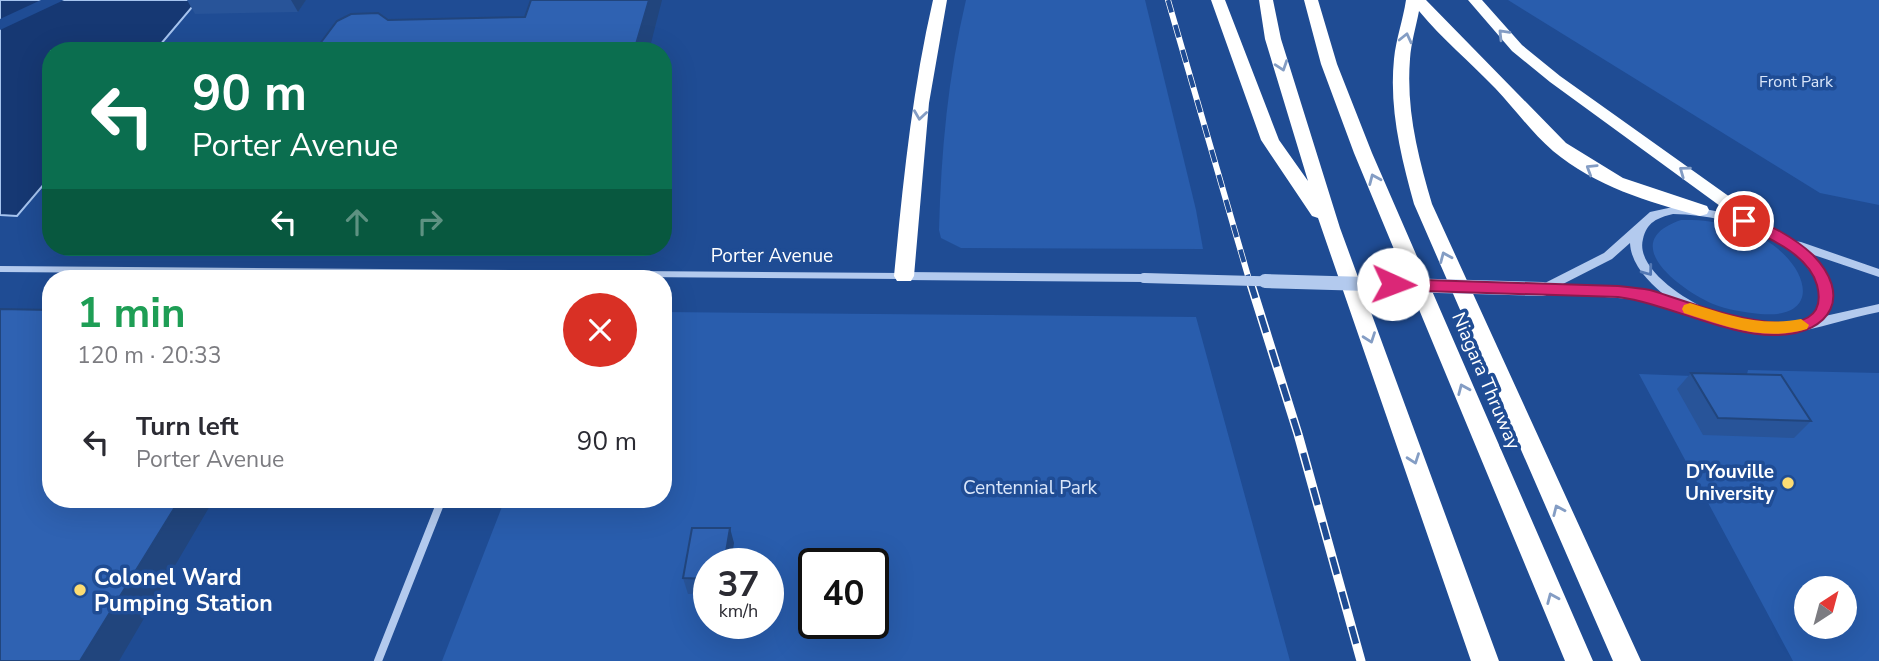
<!DOCTYPE html>
<html lang="en">
<head>
<meta charset="utf-8">
<style>
  :root { --surface:#fff; --page:#f7f7f7; --text:#2b2b33; --muted:#7c7c81 }
  body { margin:0; font-family:"Nunito Sans",sans-serif; background:var(--page); color:var(--text); height:100vh; display:flex; flex-direction:column; font-size:26px; white-space:nowrap }
  * { box-sizing:border-box; margin:0 }
  p { font-size:23px; color:var(--muted) }
  .icon { flex:none; width:38px; height:38px; fill:none; stroke:currentColor; stroke-width:2; stroke-linecap:round; stroke-linejoin:round }
  .map { position:relative; flex:1; overflow:hidden }
  .drawer { position:absolute; left:42px; top:270px; width:630px; height:238px; display:flex; flex-direction:column; background:var(--surface); border-radius:28px; box-shadow:0 7px 28px #0002 }
  .drawer>* { flex:none }
  .top-card { position:absolute; left:42px; top:42px; width:630px; height:214px; border-radius:28px; box-shadow:0 7px 28px #0002; background:#0b6e4f; color:#fff; overflow:hidden }
  .needle { width:46px; rotate:36deg }
  .controls { position:absolute; left:1794px; top:576px; display:grid; gap:14px }
  .controls a { display:grid; place-items:center; width:63px; height:63px; border-radius:50%; background:var(--surface); box-shadow:0 7px 28px #0002; font-size:35px }
  .speed { position:absolute; left:693px; top:548px; display:flex; gap:14px; font-size:35px; font-weight:700; text-align:center }
  .speed>* { display:grid; place-content:center; width:91px; height:91px; border-radius:50%; background:var(--surface); box-shadow:0 7px 28px #0002; line-height:1 }
  .speed small { font-size:18px; font-weight:400 }
  .speed .limit { border:4px solid #111; border-radius:10px; background:#fff; color:#111 }
  .pin { position:absolute; display:grid; place-items:center; width:60px; height:60px; color:#fff; margin:-30px; border:4px solid #fff; border-radius:50%; box-shadow:0 2px 7px #0007 }
  .me { position:absolute; width:77px; margin:-38px; rotate:92deg; stroke-linejoin:round; filter:drop-shadow(0 0 5px #0008) }
  .turn { display:flex; align-items:center; gap:24px; height:147px; padding:0 35px; font-size:32px }
  .turn .icon { width:91px; height:91px; stroke-width:2.5 }
  .turn b { display:block; font-size:49px; line-height:60px }
  .lanes { display:flex; align-items:center; height:66px; padding:0 35px; background:#0003; justify-content:center; gap:35px; direction:ltr }
  .lanes .off { opacity:.35 }
  .round { display:grid; place-items:center; flex:none; width:74px; height:74px; border-radius:37px; background:var(--page) }
  .summary { display:flex; align-items:center; justify-content:space-between; height:119px; padding:0 35px }
  h1 { font-size:42px; font-weight:700; line-height:52px; color:#1e9e55 }
  ul { padding:0; list-style:none }
  li { display:flex; align-items:center; gap:21px; height:105px; padding:0 35px }
  li div { flex:1 }
  li b { display:block; font-size:26px }
  li em { font-style:normal }
  .map>svg:first-child { display:block }
  .green { fill:#295dad; fill-rule:evenodd }
  .water { fill:#163873; stroke:#a6c4ef; stroke-width:2 }
  .pier { fill:#1f4c94 }
  .lines { fill:none; stroke-linecap:round; stroke-linejoin:round }
  .minor-far1 { stroke:#b3caee; stroke-width:6 }
  .minor { stroke:#b3caee; stroke-width:8 }
  .tertiary { fill:#b3caee; fill-rule:evenodd }
  .trunk { fill:#fcfeff; fill-rule:evenodd }
  .motorway { fill:#fff; fill-rule:evenodd }
  .rail-far1-casing { stroke:#fff; stroke-width:6 }
  .rail-casing { stroke:#fff; stroke-width:9 }
  .rail-far1 { stroke:#1f4c94; stroke-width:4.5; stroke-dasharray:13; stroke-linecap:butt }
  .rail { stroke:#1f4c94; stroke-width:6; stroke-dasharray:18; stroke-linecap:butt }
  .tertiary-bridge-far1 { stroke:#b3caee; stroke-width:10 }
  .tertiary-bridge { stroke:#b3caee; stroke-width:14 }
  .wall { fill:#285499 }
  .shaded-wall { fill:#21457d }
  .building { fill:#2f62b2; stroke:#21457d; stroke-width:2 }
  .oneway { stroke:#829cc4 }
  .oneway2 { stroke:#849dc4 }
  .oneway3 { stroke:#5378b4 }
  .route { fill:#db2777; stroke:#8e194d; stroke-width:2 }
  .slow { fill:#f59e0b }
  .poi-dot { fill:#fcdc73; stroke:#1f4c94; stroke-width:2.5 }
  .labels { text-anchor:middle; dominant-baseline:central; stroke-width:7; stroke-linejoin:round; paint-order:stroke }
  .far-park-label { font-size:16px; fill:#d9e6fa; stroke:#1f4c94 }
  .street-label { font-size:19px; fill:#fff; stroke:#1f4c94 }
  .poi-label { font-size:19px; font-weight:bold; fill:#fff; stroke:#1f4c94; text-anchor:end }
  .park-label { font-size:19px; fill:#d9e6fa; stroke:#1f4c94 }
  .near-poi-label { font-size:23px; font-weight:bold; fill:#fff; stroke:#1f4c94; text-anchor:start }
</style>
</head>
<body>
<div class="map">
<svg width="1879" height="661" viewBox="0 0 1879 661">
  <rect width="100%" height="100%" fill="#1f4c94"/>
  <g class="green">
    <path d="M 966,0 L 1145,0 L 1196,210 L 1203,249 L 961,248 L 941,238 L 939,230 C 941,152 948,76 966,0 Z"/>
    <polygon points="1508,0 1879,0 1879,205 1820,193"/>
    <path d="M 1681,220 C 1713,219 1746,226 1773,245 C 1810,272 1820,319 1760,314 C 1744,312 1727,310 1713,304 C 1679,289 1616,242 1681,220 Z"/>
    <path d="M 663,312 L 1196,317 L 1290,661 L 442,661 L 505,499 L 663,499 ZM 709,564 L 768,564 L 768,623 L 709,623 ZM 814,564 L 873,564 L 873,623 L 814,623 Z"/>
    <path d="M 1748,370 L 1879,373 L 1879,661 L 1793,661 L 1639,374 L 1746,378 ZM 1806,588 L 1844,588 L 1844,626 L 1806,626 Z"/>
  </g>
  <polygon class="water" points="0,0 198,0 155,51 51,51 51,176 17,216 0,215"/>
  <polygon class="pier" points="41,0 64,0 0,30 0,19"/>
  <g class="lines">
    <polyline class="minor-far1" points="0,269 902,276"/>
    <polyline class="minor" points="378,661 442,499"/>
    <g class="tertiary">
      <path d="M 1673,207 C 1705,207 1736,214 1766,226 C 1778,231 1789,241 1801,242 L 1879,269 L 1879,277 L 1808,253 C 1827,272 1840,290 1825,316 L 1879,304 L 1879,312 C 1848,318 1819,329 1788,333 C 1754,337 1718,325 1688,310 L 1684,311 L 1631,299 L 1539,292 L 1537,289 L 1539,286 L 1604,253 L 1650,212 ZM 1673,214 C 1706,215 1740,221 1770,237 C 1830,269 1846,334 1757,323 C 1741,321 1726,317 1711,311 C 1687,301 1635,269 1643,239 C 1647,222 1657,218 1673,214 ZM 1630,243 C 1631,266 1651,284 1668,298 L 1614,288 L 1561,285 L 1612,259 Z"/>
      <polygon points="904,272 1144,274 1150,278 1144,282 904,280 898,276"/>
    </g>
    <polygon class="trunk" points="1468,0 1482,0 1522,45 1560,76 1765,222 1768,226 1765,230 1753,230 1550,82 1512,51"/>
    <g class="motorway">
      <path d="M 933,0 L 947,0 L 929,103 L 914,276 L 911,281 L 897,281 L 894,276 C 903,183 912,91 933,0 Z"/>
      <polygon points="1211,0 1225,0 1279,140 1308,181 1265,39 1259,0 1273,0 1281,39 1340,228 1499,661 1471,661 1318,218 1312,216 1261,140"/>
      <polygon points="1304,0 1318,0 1337,64 1372,153 1593,661 1565,661 1354,153 1321,64"/>
      <path d="M 1406,0 L 1426,0 L 1566,143 L 1623,178 L 1707,206 L 1709,210 L 1707,214 L 1700,216 C 1648,202 1595,186 1553,151 C 1531,132 1515,109 1495,88 C 1470,62 1442,39 1419,11 C 1416,27 1411,43 1410,59 C 1406,110 1418,156 1432,204 L 1641,661 L 1613,661 L 1414,204 C 1401,156 1389,109 1394,59 C 1396,39 1403,20 1406,0 Z"/>
    </g>
    <g class="rail-far1-casing">
      <polyline id="rail-far1" points="1168,0 1250,283"/>
    </g>
    <g class="rail-casing">
      <polyline id="rail" points="1250,281 1298,434 1361,661"/>
    </g>
    <use href="#rail-far1" class="rail-far1"/>
    <use href="#rail" class="rail"/>
    <polyline class="tertiary-bridge-far1" points="1144,278 1329,283"/>
    <polyline class="tertiary-bridge" points="1265,281 1543,289"/>
  </g>
  <g class="wall">
    <polygon points="187,0 306,0 298,12 195,14"/>
    <polygon points="1691,373 1811,421 1794,438 1703,435 1677,389"/>
    <polygon points="734,543 709,564 709,594 688,594 683,578"/>
  </g>
  <g class="shaded-wall">
    <polygon points="291,0 306,0 298,12"/>
    <polygon points="649,0 662,0 649,51 634,51"/>
    <polygon points="180,499 214,499 119,661 80,661"/>
    <polygon points="730,528 734,543 731,564 724,564"/>
  </g>
  <g class="building">
    <polygon points="531,0 649,0 634,51 317,51 316,49 337,21 351,14 378,13 388,20 525,17"/>
    <polygon points="0,309 51,310 51,499 180,499 80,661 0,661"/>
    <polygon points="1691,373 1781,375 1811,421 1718,418"/>
    <polygon points="692,528 730,528 724,564 709,564 709,579 683,578"/>
  </g>
  <defs><path id="oneway-chevron" d="M-2-3.5L2.5 0L-2 3.5" fill="none" stroke-width="1.6" stroke-linecap="round" stroke-linejoin="round" transform="scale(1.75)"/></defs>
  <g class="oneway">
    <use href="#oneway-chevron" transform="translate(1503 34) rotate(-134)"/>
    <use href="#oneway-chevron" transform="translate(1684 171) rotate(-144)"/>
  </g>
  <g class="oneway2">
    <use href="#oneway-chevron" transform="translate(1406 38) rotate(-77)"/>
    <use href="#oneway-chevron" transform="translate(1282 66) rotate(71)"/>
    <use href="#oneway-chevron" transform="translate(920 115) rotate(98)"/>
    <use href="#oneway-chevron" transform="translate(1591 169) rotate(-148)"/>
    <use href="#oneway-chevron" transform="translate(1374 179) rotate(-113)"/>
    <use href="#oneway-chevron" transform="translate(1445 257) rotate(-113)"/>
    <use href="#oneway-chevron" transform="translate(1370 338) rotate(70)"/>
    <use href="#oneway-chevron" transform="translate(1463 389) rotate(-113)"/>
    <use href="#oneway-chevron" transform="translate(1414 459) rotate(70)"/>
    <use href="#oneway-chevron" transform="translate(1558 510) rotate(-114)"/>
    <use href="#oneway-chevron" transform="translate(1552 598) rotate(-113)"/>
  </g>
  <use class="oneway3" href="#oneway-chevron" transform="translate(1648 271) rotate(53)"/>
  <path class="route" d="M 1744,216 C 1768,223 1795,238 1813,255 C 1852,295 1832,333 1778,335 C 1728,337 1670,304 1618,297 L 1393,290 L 1385,284 L 1393,279 L 1618,286 C 1628,287 1639,288 1650,290 C 1677,297 1837,363 1817,285 C 1808,253 1766,237 1739,224 L 1736,221 Z"/>
  <path class="slow" d="M 1690,303 C 1728,315 1761,327 1801,319 L 1809,325 L 1807,329 C 1764,342 1725,326 1684,313 L 1682,309 L 1684,305 Z"/>
  <g class="poi-dot">
    <circle cx="1788" cy="483" r="7"/>
    <circle cx="80" cy="590" r="7"/>
  </g>
  <g class="labels">
    <g class="far-park-label">
      <text x="1796" y="82">Front Park</text>
    </g>
    <g class="street-label">
      <text x="772" y="256">Porter Avenue</text>
      <text transform="translate(1486 381) rotate(67)">Niagara Thruway</text>
    </g>
    <g class="poi-label">
      <text x="1774" y="472">D'Youville<tspan x="1774" dy="22">University</tspan></text>
    </g>
    <g class="park-label">
      <text x="1030" y="488">Centennial Park</text>
    </g>
    <g class="near-poi-label">
      <text x="94" y="577">Colonel Ward<tspan x="94" dy="26">Pumping Station</tspan></text>
    </g>
  </g>
</svg>
<div class="controls">
<a><svg class="needle" viewBox="-14 -14 28 28"><path d="M0-13l5 13h-10z" fill="#e53935"/><path d="M0 13l5-13h-10z" fill="#7c7c81"/></svg></a>
</div>
<div class="speed"><div>37<small>km/h</small></div><div class="limit">40</div></div>
<div class="pin" style="left:1744px;top:221px;background:#d93025"><svg class="icon" aria-label="arrive" viewBox="0 0 24 24"><path d="M6 21V4h12l-3 4 3 4H6"/></svg></div>
<svg class="me" style="left:1393px;top:284px" viewBox="-20 -20 40 40"><circle r="19" fill="#fff"/><path d="M0-13L10 11 0 6-10 11z" fill="#db2777"/></svg>
<div class="top-card">
<div class="turn"><svg class="icon" aria-label="left" viewBox="0 0 24 24"><path d="M17 20v-9H6M10 6l-5 5 5 5"/></svg><div><b>90 m</b>Porter Avenue</div></div>
<div class="lanes"><svg class="icon" aria-label="left" viewBox="0 0 24 24"><path d="M17 20v-9H6M10 6l-5 5 5 5"/></svg><svg class="icon off" aria-label="ahead" viewBox="0 0 24 24"><path d="M12 20V5M6 11l6-6 6 6"/></svg><svg class="icon off" aria-label="right" viewBox="0 0 24 24"><path d="M7 20v-9h11M14 6l5 5-5 5"/></svg></div>
</div>
<section class="drawer">
<div class="summary"><div><h1>1 min</h1><p>120 m · 20:33</p></div><a class="round" style="background:#d93025;color:#fff"><svg class="icon" aria-label="close" viewBox="0 0 24 24"><path d="M6 6l12 12M18 6L6 18"/></svg></a></div>
<ul>
<li><svg class="icon" aria-label="left" viewBox="0 0 24 24"><path d="M17 20v-9H6M10 6l-5 5 5 5"/></svg><div><b>Turn left</b><p>Porter Avenue</p></div><em>90 m</em></li>
</ul>
</section>
</div>
</body>
</html>
